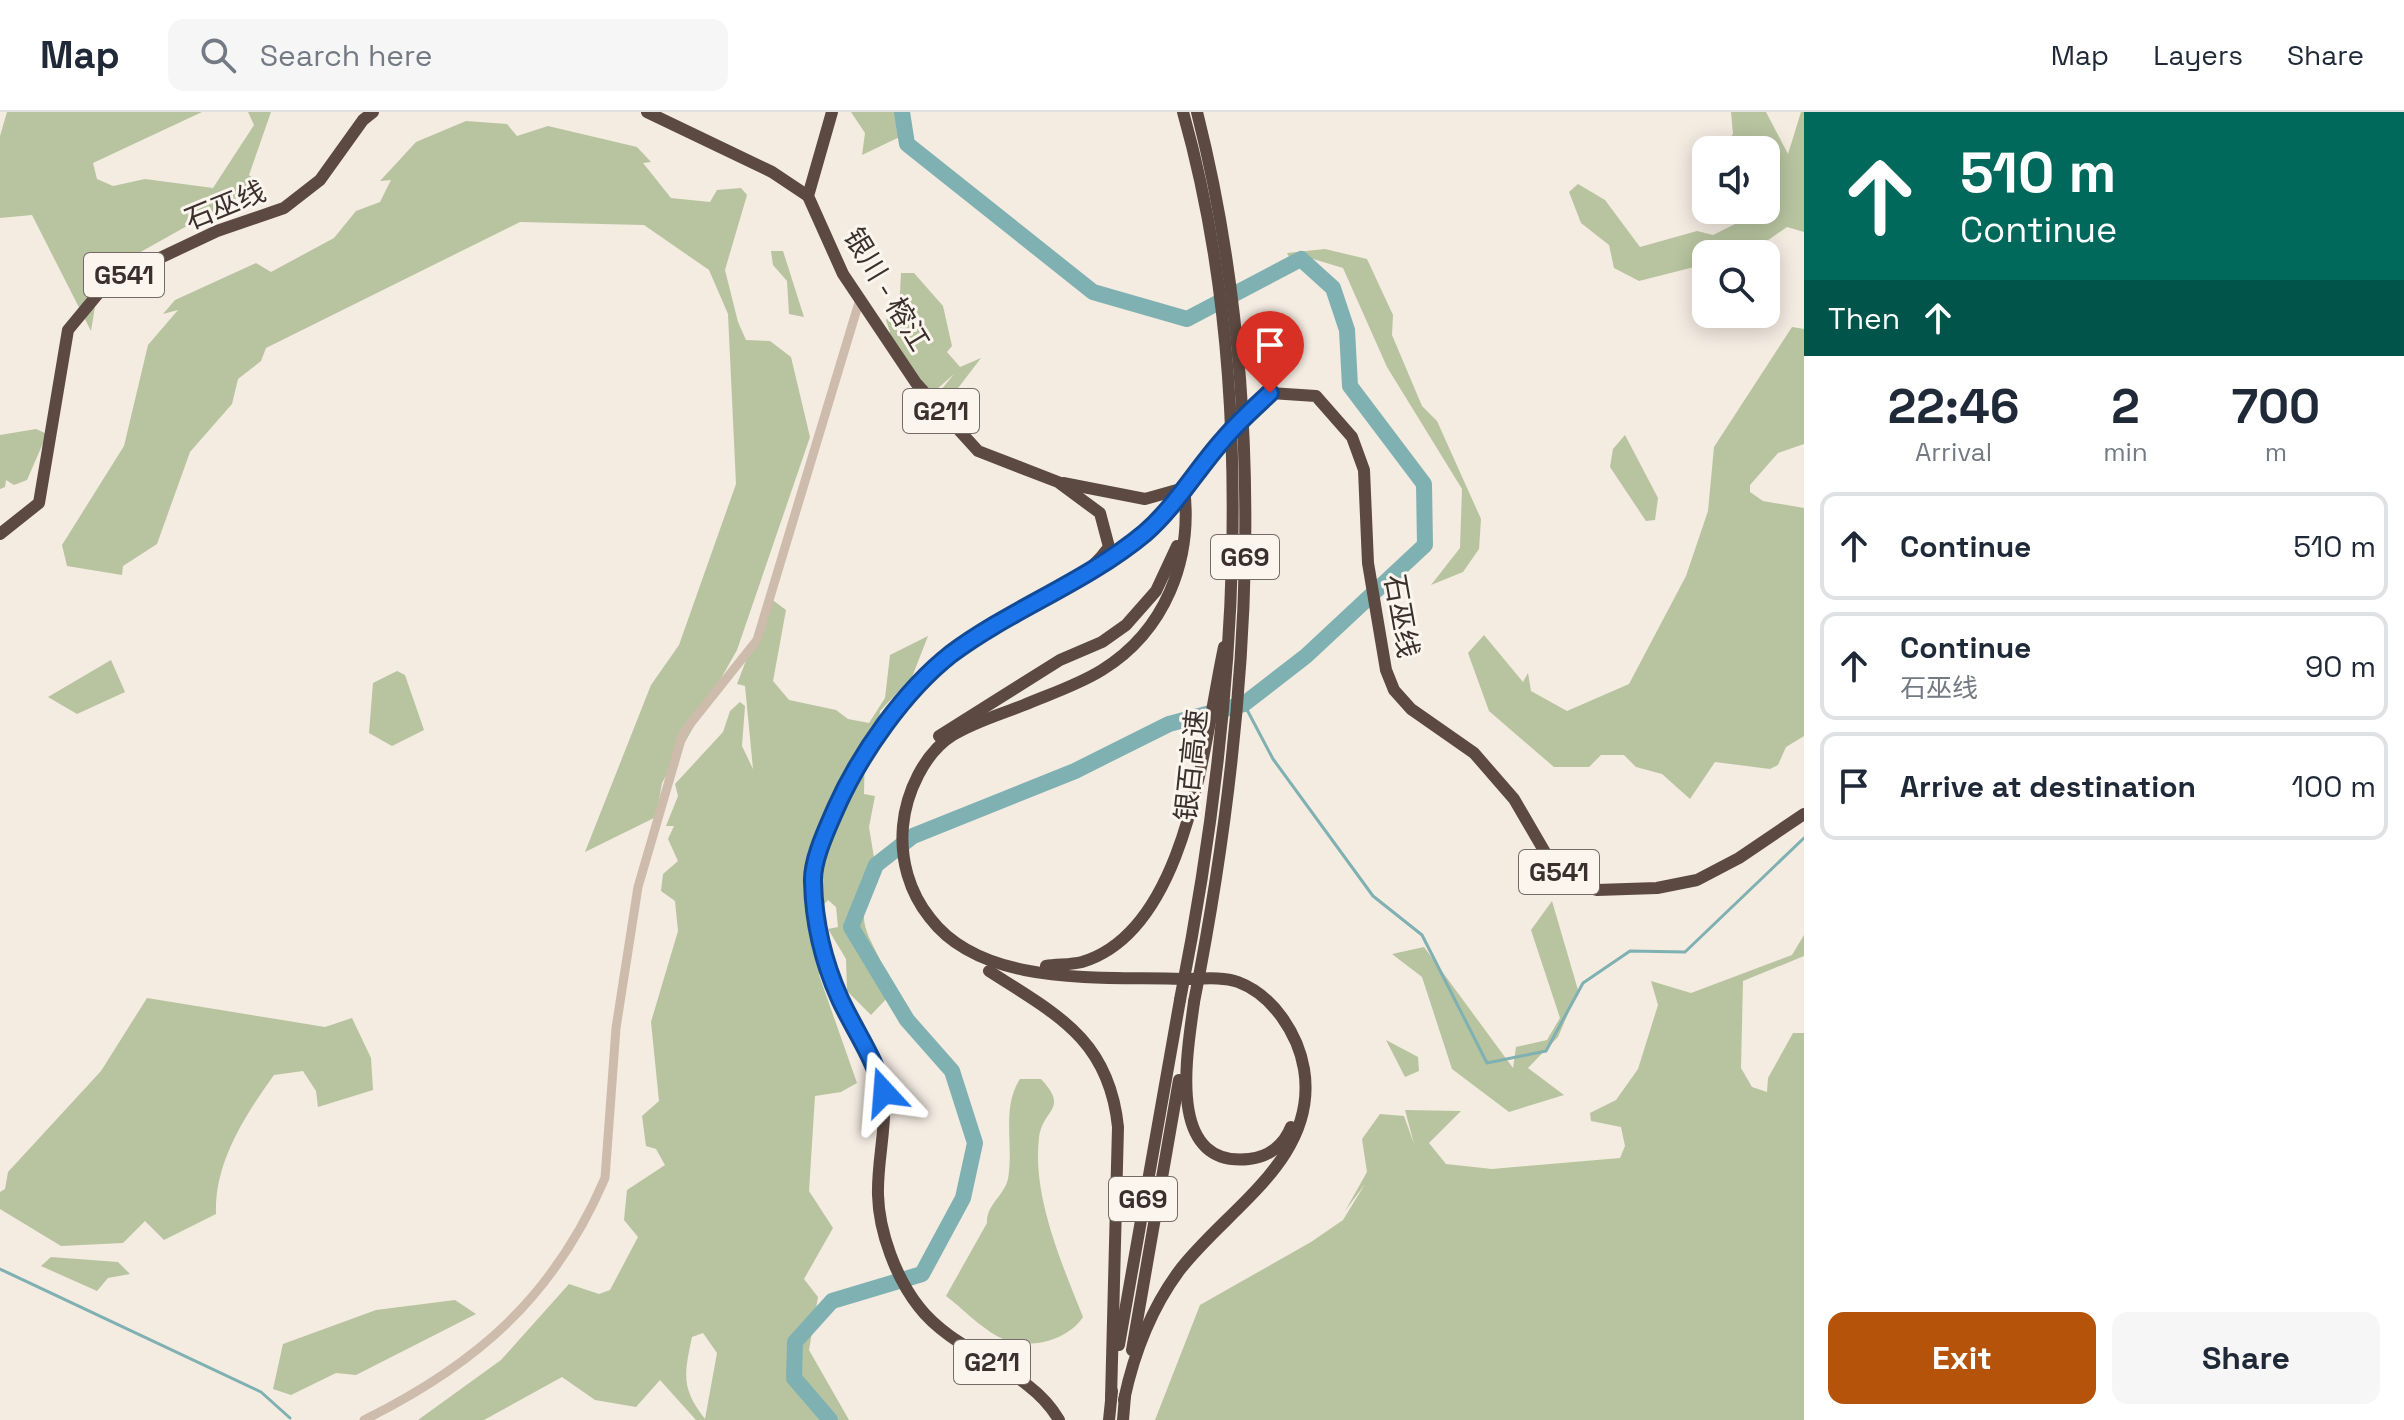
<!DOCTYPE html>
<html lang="en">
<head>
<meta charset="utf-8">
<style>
  :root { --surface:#fff; --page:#f6f6f7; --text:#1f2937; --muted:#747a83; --line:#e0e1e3; --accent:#b45309 }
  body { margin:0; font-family:"Space Grotesk","Noto Sans SC",sans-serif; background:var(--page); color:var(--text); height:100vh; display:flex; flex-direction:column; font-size:30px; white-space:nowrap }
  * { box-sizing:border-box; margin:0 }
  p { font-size:26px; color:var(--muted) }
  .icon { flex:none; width:44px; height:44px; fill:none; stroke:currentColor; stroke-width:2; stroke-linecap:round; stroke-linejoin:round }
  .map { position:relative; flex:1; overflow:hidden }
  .side { display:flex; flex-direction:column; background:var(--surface); width:600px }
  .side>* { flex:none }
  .top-card { background:#00695c; color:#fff; overflow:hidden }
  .buttons { position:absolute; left:1692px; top:24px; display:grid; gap:16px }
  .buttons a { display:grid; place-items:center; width:88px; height:88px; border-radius:16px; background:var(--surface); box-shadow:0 4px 20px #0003; font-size:40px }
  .pin { position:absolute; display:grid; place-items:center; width:68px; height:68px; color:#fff; margin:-82px -34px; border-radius:50% 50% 50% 0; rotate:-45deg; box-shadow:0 0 8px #0007 }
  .pin .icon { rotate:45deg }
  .me { position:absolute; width:88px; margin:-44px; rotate:341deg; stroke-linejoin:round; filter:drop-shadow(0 0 6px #0008) }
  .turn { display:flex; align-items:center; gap:28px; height:168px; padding:0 24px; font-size:36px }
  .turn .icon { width:104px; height:104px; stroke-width:2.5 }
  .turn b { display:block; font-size:56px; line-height:68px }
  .then { display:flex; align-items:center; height:76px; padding:0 24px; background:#0003; gap:16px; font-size:30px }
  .eta { display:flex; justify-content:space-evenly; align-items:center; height:136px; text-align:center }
  .eta b { font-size:48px; font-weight:700; line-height:56px }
  .cta { display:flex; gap:16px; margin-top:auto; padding:16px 24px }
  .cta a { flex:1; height:92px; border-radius:16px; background:var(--accent); color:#fff; font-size:32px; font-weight:700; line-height:92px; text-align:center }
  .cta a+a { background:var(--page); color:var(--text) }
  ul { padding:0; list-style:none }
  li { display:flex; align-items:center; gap:24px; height:108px; margin:0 16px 12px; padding:0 8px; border:4px solid var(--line); border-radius:16px }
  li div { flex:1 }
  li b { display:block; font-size:30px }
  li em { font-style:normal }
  header { display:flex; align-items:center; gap:48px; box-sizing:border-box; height:112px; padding:0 40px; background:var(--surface); border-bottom:2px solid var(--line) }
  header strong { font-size:38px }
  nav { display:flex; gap:44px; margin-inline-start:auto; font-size:28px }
  .search { width:560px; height:72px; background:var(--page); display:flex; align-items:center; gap:20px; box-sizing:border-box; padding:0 28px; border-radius:16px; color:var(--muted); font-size:30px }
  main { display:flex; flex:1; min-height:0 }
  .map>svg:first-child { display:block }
  .green { fill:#b8c4a0; fill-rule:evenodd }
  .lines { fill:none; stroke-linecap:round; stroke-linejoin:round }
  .stream { stroke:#7fb0b2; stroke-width:3 }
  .river { stroke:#7fb0b2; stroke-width:16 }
  .minor { stroke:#cdbbac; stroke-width:9 }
  .highway { stroke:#5c4a42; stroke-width:12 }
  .highway-bridge { stroke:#5c4a42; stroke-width:12 }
  .route-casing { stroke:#114b97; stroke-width:20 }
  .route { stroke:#1a73e8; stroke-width:14 }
  .labels { text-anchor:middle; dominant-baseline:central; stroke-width:6; stroke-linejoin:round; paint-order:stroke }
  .shield { fill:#fbf5ee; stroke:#756b66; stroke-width:2 }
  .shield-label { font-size:26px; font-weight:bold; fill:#3b302b }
  .street-label { font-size:28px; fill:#3b302b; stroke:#fbf5ee }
</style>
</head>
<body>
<header>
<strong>Map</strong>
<div class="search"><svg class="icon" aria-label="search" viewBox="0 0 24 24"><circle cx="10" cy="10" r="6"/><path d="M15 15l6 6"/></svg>Search here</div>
<nav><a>Map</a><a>Layers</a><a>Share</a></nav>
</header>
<main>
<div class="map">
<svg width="1804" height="1308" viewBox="0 0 1804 1308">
  <rect width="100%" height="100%" fill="#f4ebe1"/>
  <g class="green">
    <polygon points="7,0 202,0 93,51 97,67 113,74 145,67 213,76 254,13 248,0 271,0 249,63 260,73 121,151 98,176 91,219 32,103 0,106 0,24"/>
    <polygon points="851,0 910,0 910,20 862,43 865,21"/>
    <polygon points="1731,0 1766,0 1788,42 1801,0 1804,0 1804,120 1787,115 1748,142 1706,142 1706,152 1639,169 1614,156 1609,133 1581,111 1569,80 1578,72 1605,88 1640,135 1697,119 1713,123 1735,112 1739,101 1728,98 1766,98 1766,38 1720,38 1733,22"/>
    <polygon points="466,9 507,12 517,24 548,14 637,35 651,50 643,51 671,86 710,90 717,78 741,76 747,83 725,158 738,210 746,228 770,229 791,245 810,325 737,538 662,671 656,705 585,740 651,573 679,533 736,372 728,202 709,158 644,113 520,110 266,236 261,249 238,267 232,292 190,340 157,432 123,454 122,463 67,454 62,433 124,334 148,233 178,198 163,202 175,188 256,151 271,160 334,126 356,99 380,90 391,68 380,69 416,30"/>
    <polygon points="1325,137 1367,147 1393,203 1392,223 1422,294 1437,309 1481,407 1479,437 1463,460 1431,473 1460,436 1462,377 1387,255 1343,156 1310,146 1291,149 1287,141"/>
    <polygon points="771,139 783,139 804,205 789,202 787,169 773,153"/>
    <polygon points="901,161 914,161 943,194 952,234 947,240 960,255 981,246 952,284 943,285 941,278 954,262 936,278 927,276 885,224 890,220 886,208 900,181"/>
    <polygon points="1792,215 1804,217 1804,332 1778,341 1750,373 1750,380 1763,389 1804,396 1804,624 1786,635 1778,653 1770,657 1715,650 1690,687 1662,662 1636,655 1624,643 1601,643 1589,655 1554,655 1489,599 1468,541 1484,523 1523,570 1528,561 1531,579 1567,599 1629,572 1686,464 1708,399 1714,335"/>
    <polygon points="36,317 47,322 27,368 14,373 6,368 5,375 0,377 0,323"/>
    <polygon points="1625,323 1658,386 1655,408 1646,409 1610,355 1613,337"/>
    <path d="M 770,486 L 786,498 L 773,569 L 789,588 L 836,598 L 848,607 L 869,611 L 885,586 L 890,543 L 928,524 L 912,565 L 880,599 L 878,616 L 865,633 L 864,682 L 875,684 L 869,715 L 878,770 C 840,819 892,836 884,879 L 890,883 L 871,903 L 847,879 L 846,847 L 828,817 L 838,815 L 836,795 L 828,788 L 818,798 L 819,863 L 857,971 L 841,980 L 815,984 L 809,1079 L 833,1116 L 804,1167 L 818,1185 L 809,1238 L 849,1308 L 696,1308 L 660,1268 L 636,1295 L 595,1288 L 562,1265 L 484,1308 L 418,1308 L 501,1248 L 569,1172 L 599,1182 L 610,1178 L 638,1125 L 624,1108 L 627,1078 L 665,1053 L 656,1037 L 646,1034 L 642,1004 L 659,989 L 651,910 L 678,819 L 675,789 L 661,779 L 663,762 L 678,749 L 668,727 L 674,714 L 666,714 L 678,684 L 675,672 L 723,620 L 730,599 L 740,590 L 745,594 L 742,634 L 753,657 L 745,574 L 737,572 ZM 703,1221 L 717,1241 L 705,1307 C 681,1276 684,1263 692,1225 Z"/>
    <polygon points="111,548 125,580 77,602 48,585"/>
    <polygon points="397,559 405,563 424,618 392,634 369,621 373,571"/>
    <polygon points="1552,789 1578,878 1558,925 1528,956 1564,983 1509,1000 1452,957 1422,865 1392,842 1424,835 1513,956 1516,935 1547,928 1560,906 1531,818"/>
    <polygon points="1804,823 1804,844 1743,869 1741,956 1752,975 1767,980 1768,966 1793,921 1804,921 1804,1308 1155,1308 1200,1193 1311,1130 1343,1108 1365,1072 1345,1099 1367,1060 1362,1027 1380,1002 1404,1004 1414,1032 1405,998 1461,999 1429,1031 1446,1052 1492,1057 1620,1046 1625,1034 1621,1015 1591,1009 1590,1001 1616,988 1638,957 1658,893 1651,869 1691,881 1792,843"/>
    <path d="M 147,886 L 325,915 L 352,906 L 371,946 L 373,978 L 318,995 L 316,979 L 303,959 L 274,963 C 245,1003 214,1051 216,1102 L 164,1128 L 145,1109 L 123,1131 L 61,1134 L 0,1097 L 0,1080 L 5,1077 L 8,1060 L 101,959 Z"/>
    <polygon points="1386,928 1418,945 1419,959 1405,965"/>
    <path d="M 1020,967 L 1041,967 C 1070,998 1042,997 1039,1026 C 1032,1084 1062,1152 1083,1205 C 1067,1230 1023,1240 997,1224 C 979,1214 963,1197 946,1184 L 987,1111 C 986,1093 1004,1084 1008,1067 C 1014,1033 1001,996 1020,967 Z"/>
    <polygon points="51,1145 118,1150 130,1162 108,1166 97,1179 41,1154"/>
    <polygon points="455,1188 476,1202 356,1263 336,1261 291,1283 273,1277 283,1232 376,1198"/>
  </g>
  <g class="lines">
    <g class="stream">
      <polyline points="1244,592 1273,647 1373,784 1422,823 1487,951 1546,939 1583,871 1630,839 1685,840 1804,726"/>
      <polyline points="0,1157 261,1280 290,1306"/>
    </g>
    <polyline class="river" points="830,1308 794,1266 795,1230 832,1189 922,1162 963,1086 975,1031 952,959 907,908 851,815 876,753 913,724 1075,659 1169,612 1244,592 1306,544 1425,433 1424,372 1350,274 1347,218 1333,176 1301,147 1187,207 1093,180 907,32 902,0"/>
    <path class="minor" d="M 364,1308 C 477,1252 554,1185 605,1066 L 616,916 L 638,775 L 683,621 L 757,528 L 860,187"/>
    <g class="highway">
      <polyline points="647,0 772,60 808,84"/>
      <path d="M 832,0 L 808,84 L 843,162 L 916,271 L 978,339 L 1058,370 L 1100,401 L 1109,435 C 1080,475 1038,489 996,513 C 959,535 929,562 900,595 C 860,642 822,702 813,765 C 807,802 825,854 841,888 C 855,917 880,946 884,980 C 887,1014 877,1049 878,1083 C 879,1120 896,1166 919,1195 C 956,1243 1029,1255 1059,1308"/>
      <polyline points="1063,371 1145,387 1184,376"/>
      <polyline points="0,422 39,391 68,218 107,171 217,119 284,96 320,68 363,8 373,0"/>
      <polyline points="1103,450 1147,420 1224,325 1270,281 1316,284 1352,325 1364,358 1368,451 1386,558 1394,578 1411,597 1474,641 1514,687 1553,754 1568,771 1597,778 1657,776 1697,768 1739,746 1804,702"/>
      <polyline points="939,624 1060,548 1102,530 1126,513 1156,479 1177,434"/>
      <path d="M 1046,854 C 1057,852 1071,853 1082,850 C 1189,818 1204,627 1224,535"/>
      <path d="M 989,859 C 1056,902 1109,927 1118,1015 L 1111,1287"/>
      <path d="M 1194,890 C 1188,938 1164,1056 1249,1047 C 1269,1045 1284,1033 1291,1015"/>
      <polyline points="1119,1233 1180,888"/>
      <polyline points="1132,1238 1179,968"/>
      <path d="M 1124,1288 C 1134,1241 1151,1197 1179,1159 C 1226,1097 1319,1047 1304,957 C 1298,922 1273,883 1238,870 C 1222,864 1199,867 1182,867 C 1103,864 983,876 930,806 C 909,780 900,747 903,714 C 906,681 924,641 953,623 C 974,610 1001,602 1024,593 C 1050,582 1078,573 1102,558 C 1165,519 1193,448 1184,376"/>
      <polyline points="1109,1308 1112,1279"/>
      <polyline points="1123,1308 1125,1284"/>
    </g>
    <g class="highway-bridge">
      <path d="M 1180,888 C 1236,606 1262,279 1183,0"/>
      <path d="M 1194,890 C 1252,597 1271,292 1197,0"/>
    </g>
  </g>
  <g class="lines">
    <g class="route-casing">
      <path id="route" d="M 884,980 C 874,945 855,919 840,887 C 823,849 814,812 813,770 C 812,748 827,717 836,696 C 860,642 904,579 951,542 C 1011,497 1085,471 1145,421 C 1175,395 1197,357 1223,328 C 1237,311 1254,296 1270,281"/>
    </g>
    <use href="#route" class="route"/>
  </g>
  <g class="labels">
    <g class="shield">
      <rect x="84" y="141" width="80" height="44" rx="6"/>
      <rect x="903" y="277" width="76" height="44" rx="6"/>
      <rect x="1211" y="423" width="68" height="44" rx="6"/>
      <rect x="1519" y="738" width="80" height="44" rx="6"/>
      <rect x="1109" y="1065" width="68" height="44" rx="6"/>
      <rect x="954" y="1228" width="76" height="44" rx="6"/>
    </g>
    <g class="shield-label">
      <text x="124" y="163">G541</text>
      <text x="941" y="299">G211</text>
      <text x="1245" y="445">G69</text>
      <text x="1559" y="760">G541</text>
      <text x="1143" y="1087">G69</text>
      <text x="992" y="1250">G211</text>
    </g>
    <g class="street-label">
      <text transform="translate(225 93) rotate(-22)">石巫线</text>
      <text transform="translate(887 177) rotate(59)">银川 - 榕江</text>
      <text transform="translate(1402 504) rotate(80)">石巫线</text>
      <text transform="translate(1191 653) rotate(-84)">银百高速</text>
    </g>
  </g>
</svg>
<div class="buttons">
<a><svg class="icon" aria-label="sound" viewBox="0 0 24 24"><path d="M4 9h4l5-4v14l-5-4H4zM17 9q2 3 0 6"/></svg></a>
<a><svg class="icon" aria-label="search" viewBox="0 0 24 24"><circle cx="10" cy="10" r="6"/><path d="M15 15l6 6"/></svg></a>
</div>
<div class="pin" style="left:1270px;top:281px;background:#d93025"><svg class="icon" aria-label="arrive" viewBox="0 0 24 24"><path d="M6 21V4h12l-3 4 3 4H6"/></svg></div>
<svg class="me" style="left:884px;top:980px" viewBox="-20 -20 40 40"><path d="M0-17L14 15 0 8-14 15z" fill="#1a73e8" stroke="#fff" stroke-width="4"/></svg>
</div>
<section class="side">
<div class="top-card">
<div class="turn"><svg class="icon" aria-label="ahead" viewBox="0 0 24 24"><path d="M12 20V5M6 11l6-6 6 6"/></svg><div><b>510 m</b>Continue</div></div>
<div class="then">Then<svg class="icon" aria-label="ahead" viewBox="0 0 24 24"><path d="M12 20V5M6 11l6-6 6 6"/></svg></div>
</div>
<div class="eta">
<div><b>22:46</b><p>Arrival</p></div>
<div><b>2</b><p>min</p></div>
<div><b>700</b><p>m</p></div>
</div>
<ul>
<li><svg class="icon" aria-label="ahead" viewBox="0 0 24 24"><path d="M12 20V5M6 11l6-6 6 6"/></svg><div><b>Continue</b></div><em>510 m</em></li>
<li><svg class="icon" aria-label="ahead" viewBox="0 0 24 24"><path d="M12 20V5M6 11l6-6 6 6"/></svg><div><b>Continue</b><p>石巫线</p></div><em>90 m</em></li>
<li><svg class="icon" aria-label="arrive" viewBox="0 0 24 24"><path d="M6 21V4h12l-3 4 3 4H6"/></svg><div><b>Arrive at destination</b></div><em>100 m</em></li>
</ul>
<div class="cta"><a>Exit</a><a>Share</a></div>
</section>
</main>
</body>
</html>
